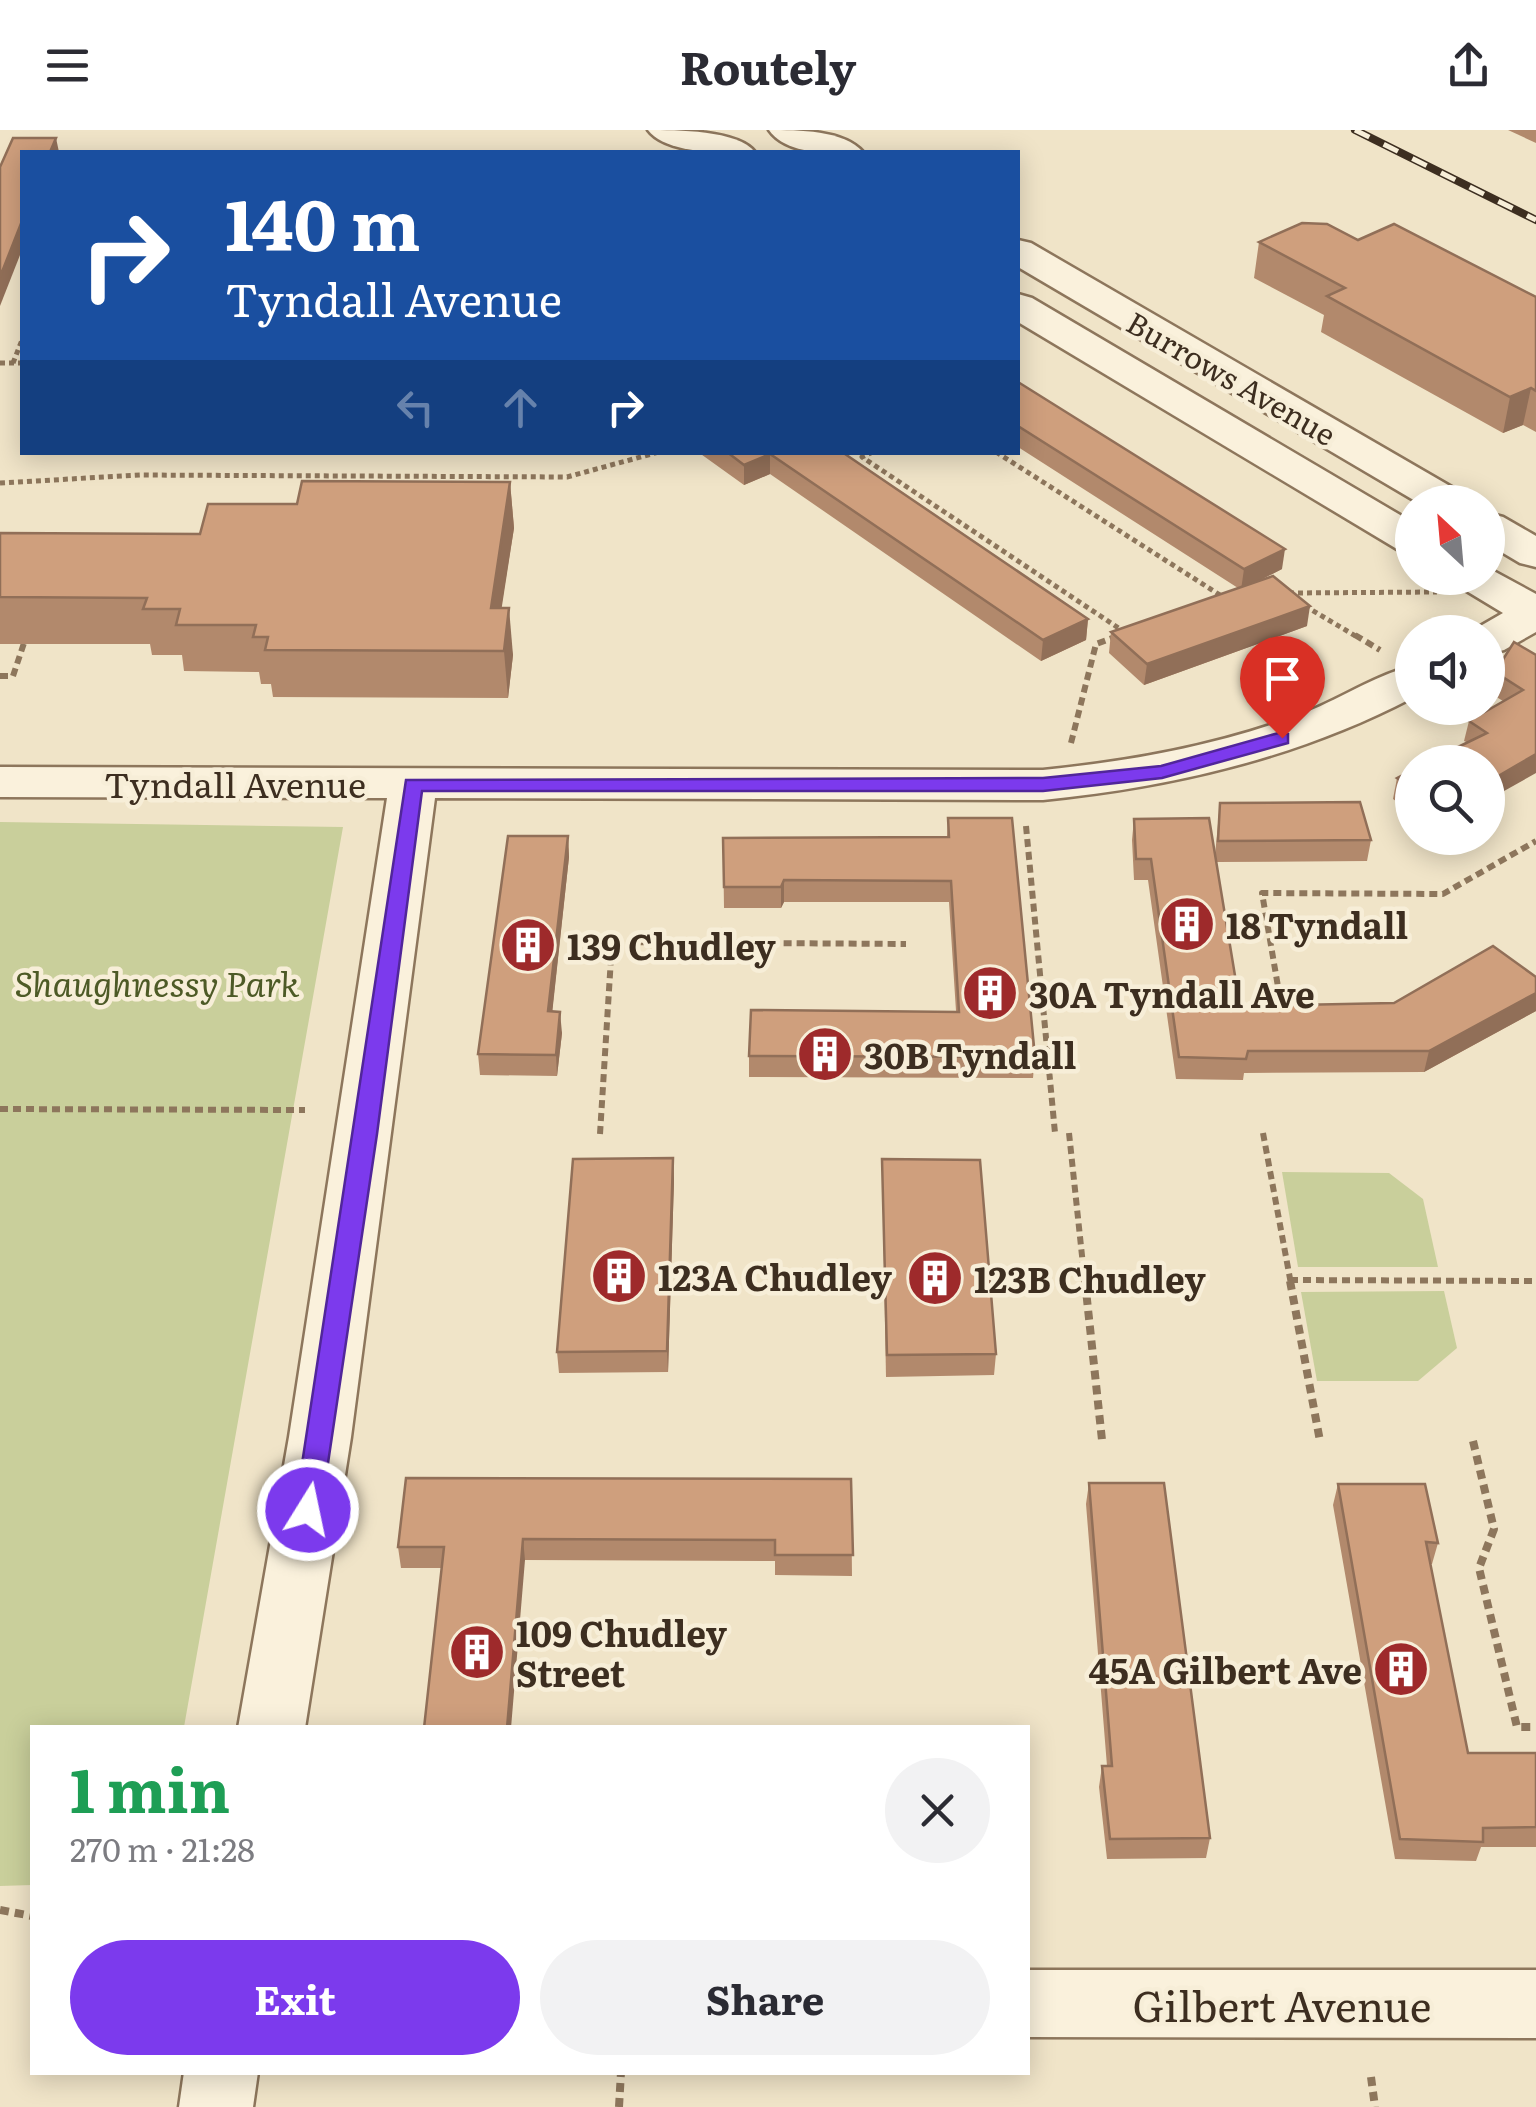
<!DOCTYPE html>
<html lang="en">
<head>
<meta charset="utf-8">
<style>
  :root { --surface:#fff; --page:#f2f2f3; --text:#2b2b33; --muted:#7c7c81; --accent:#7c3aed }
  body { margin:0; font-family:Literata,serif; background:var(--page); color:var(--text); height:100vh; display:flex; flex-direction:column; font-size:38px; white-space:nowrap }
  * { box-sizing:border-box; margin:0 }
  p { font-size:32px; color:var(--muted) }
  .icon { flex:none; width:55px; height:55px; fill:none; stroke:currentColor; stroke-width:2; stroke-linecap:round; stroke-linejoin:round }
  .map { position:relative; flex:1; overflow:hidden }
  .drawer { position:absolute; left:30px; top:1595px; width:1000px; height:350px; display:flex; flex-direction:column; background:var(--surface); border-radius:0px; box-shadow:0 5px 25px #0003 }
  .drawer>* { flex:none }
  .top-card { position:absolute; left:20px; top:20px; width:1000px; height:305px; border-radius:0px; box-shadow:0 5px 25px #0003; background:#1a4fa0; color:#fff; overflow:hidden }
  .needle { width:65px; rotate:334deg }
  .tools { position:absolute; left:1395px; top:355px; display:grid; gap:20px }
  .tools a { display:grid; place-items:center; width:110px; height:110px; border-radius:50%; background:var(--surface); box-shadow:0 5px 25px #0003; font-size:50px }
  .pin { position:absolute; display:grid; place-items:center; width:85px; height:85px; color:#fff; margin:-102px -42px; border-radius:50% 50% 50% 0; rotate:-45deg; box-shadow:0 0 10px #0007 }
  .pin .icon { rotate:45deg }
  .me { position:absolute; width:110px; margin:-55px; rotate:10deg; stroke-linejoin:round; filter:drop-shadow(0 0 8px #0008) }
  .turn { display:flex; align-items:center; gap:35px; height:210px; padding:0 40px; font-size:45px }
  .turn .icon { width:130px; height:130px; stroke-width:2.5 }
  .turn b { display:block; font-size:70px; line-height:85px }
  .lanes { display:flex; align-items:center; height:95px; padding:0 40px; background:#0003; justify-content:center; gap:50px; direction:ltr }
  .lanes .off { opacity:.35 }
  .round { display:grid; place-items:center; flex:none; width:105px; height:105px; border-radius:52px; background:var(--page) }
  .headline { display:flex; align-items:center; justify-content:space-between; height:170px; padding:0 40px }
  h1 { font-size:60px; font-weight:700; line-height:75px; color:#1e9e55 }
  .primary-button { display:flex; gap:20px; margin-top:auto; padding:20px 40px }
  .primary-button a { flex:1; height:115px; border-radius:60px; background:var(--accent); color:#fff; font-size:40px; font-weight:700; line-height:115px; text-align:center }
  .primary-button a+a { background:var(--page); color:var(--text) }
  header { display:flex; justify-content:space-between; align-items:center; height:130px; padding:0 40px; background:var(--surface); font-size:45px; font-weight:700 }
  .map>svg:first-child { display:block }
  .green { fill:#c9cf9b }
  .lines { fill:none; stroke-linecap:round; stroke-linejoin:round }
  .minor-casing { stroke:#8d765c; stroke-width:5 }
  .path-far2 { stroke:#8d765c; stroke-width:5; stroke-dasharray:5 4; stroke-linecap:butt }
  .path-far1 { stroke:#8d765c; stroke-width:6; stroke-dasharray:8 5; stroke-linecap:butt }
  .path { stroke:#8d765c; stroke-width:8; stroke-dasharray:9 6; stroke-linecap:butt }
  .minor { fill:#faf1dc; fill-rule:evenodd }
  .rail-casing { stroke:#3d2e20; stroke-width:8 }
  .rail { stroke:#f7eed8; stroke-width:5; stroke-dasharray:16; stroke-linecap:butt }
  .wall { fill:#b2896c }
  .shaded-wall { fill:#916f58 }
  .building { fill:#cf9f7d; stroke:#916f58; stroke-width:2.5 }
  .route { fill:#7c3aed; stroke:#51269a; stroke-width:2.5 }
  .labels { text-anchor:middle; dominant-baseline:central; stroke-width:9; stroke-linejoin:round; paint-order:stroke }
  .far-street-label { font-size:30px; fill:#3d2e20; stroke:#f7eed8 }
  .street-label { font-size:35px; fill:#3d2e20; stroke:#f7eed8 }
  .poi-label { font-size:35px; font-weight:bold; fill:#3d2e20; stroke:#f7eed8; text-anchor:start }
  .park-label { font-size:35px; font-style:italic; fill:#4d5a26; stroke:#f7eed8 }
  .near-street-label { font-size:42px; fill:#3d2e20; stroke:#f7eed8 }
</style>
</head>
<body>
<header><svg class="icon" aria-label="menu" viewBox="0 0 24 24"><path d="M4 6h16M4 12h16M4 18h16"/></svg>Routely<svg class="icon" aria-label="share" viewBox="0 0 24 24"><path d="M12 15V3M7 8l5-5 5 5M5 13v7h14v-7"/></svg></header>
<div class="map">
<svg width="1536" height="1977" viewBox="0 0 1536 1977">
  <rect width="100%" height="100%" fill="#f0e4c8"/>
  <g class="green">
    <polygon points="0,692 343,697 184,1597 32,1598 32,1755 0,1756"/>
    <polygon points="1282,1042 1389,1043 1423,1069 1438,1137 1298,1137"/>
    <polygon points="1444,1161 1457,1218 1418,1251 1317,1251 1301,1162"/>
  </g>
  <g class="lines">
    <g class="minor-casing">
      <g id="minor">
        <path d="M 648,0 C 676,0 738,0 755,22 C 728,24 665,24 648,0 Z"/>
        <path d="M 769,0 C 798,0 844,0 863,22 C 835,24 787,26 769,0 Z"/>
        <polygon points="1018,110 1031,113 1462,363 1468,372 1417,372 1018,137"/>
        <polygon points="1018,164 1032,168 1412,392 1412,423 1397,419 1018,192"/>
        <polygon points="1488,383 1503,387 1536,406 1536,437 1520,433 1488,414"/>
        <polygon points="1488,438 1536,464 1536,502 1504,520 1488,524 1488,502 1470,502 1503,483 1460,457 1454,448 1488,448"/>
        <path d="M 1412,536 L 1412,568 C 1297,628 1172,657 1043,670 L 435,668 L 351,1307 L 305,1598 L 238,1598 L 289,1307 L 387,668 L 0,667 L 0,637 L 1043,640 C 1131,631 1215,616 1299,585 C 1337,571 1373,546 1412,536 Z"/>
        <polygon points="1536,1840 1536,1908 1028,1907 1028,1840"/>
        <polygon points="184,1942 258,1942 253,1977 179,1977"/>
      </g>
    </g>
    <g class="path-far2">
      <polyline points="0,233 22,233"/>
      <polyline points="13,233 22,210"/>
      <polyline points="873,322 862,327 1126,503"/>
      <polyline points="996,322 1223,467"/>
      <polyline points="0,353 140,345 567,347 659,322"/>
      <polyline points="1289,463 1437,462"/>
      <polyline points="1305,476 1359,508"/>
    </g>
    <g class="path-far1">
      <polyline points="1355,505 1380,520"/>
      <polyline points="0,546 13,546 26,507"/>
      <polyline points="1071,613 1096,514 1115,507"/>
      <polyline points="1026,696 1055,1003"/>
      <polyline points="1282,880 1262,763 1443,764 1536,711"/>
      <polyline points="0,979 305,980"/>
      <polyline points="1069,1003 1085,1154"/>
      <polyline points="1263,1003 1291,1154"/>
      <polyline points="600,1004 612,812 906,814"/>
      <polyline points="1290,1150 1536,1151"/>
    </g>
    <g class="path">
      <polyline points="1085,1151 1102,1310"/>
      <polyline points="1290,1151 1320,1311"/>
      <polyline points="1473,1311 1494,1399 1479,1438 1517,1597 1536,1597"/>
      <polyline points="0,1780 32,1786"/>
      <polyline points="1371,1947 1375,1977"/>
      <polyline points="619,1977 621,1942"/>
    </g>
    <use href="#minor" class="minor"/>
    <g class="rail-casing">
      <polyline id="rail" points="1355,0 1536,90"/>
    </g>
    <use href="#rail" class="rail"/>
  </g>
  <g class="wall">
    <polygon points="1508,0 1536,0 1536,13"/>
    <polygon points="1358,110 1536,167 1536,302 1523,295 1503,303 1321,202 1324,185 1254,148 1259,112"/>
    <polygon points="1018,252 1282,439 1262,449 1307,496 1144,555 1109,523 1111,502 1238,458 1018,317"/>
    <polygon points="698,322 842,322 1088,489 1086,510 1041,531 770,344 744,355"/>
    <polygon points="510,352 514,398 501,478 513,525 508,568 273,567 271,554 261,554 259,542 184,541 182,525 152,525 150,514 0,514 0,403 200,404 297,374"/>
    <polygon points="1514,512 1536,643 1464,611 1469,591 1503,571 1490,563 1495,542"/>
    <polygon points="1412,640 1412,682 1393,669 1397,648"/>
    <polygon points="1220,673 1371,710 1367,731 1216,732 1240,876 1394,873 1536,847 1536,881 1424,942 1244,943 1243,950 1176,949 1148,750 1134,750 1132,710 1134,689 1215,725"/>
    <polygon points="948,688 1035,927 1033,948 749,947 749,926 956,881 949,772 784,772 781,778 724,778 723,708 947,707"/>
    <polygon points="568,706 569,727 552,882 562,903 557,946 480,945 478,924"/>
    <polygon points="673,1028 674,1050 668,1242 559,1243 557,1222"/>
    <polygon points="882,1029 996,1224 994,1245 886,1247"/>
    <polygon points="851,1349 852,1446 775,1445 775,1431 525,1430 441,1438 401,1438 398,1417"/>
    <polygon points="1089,1353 1210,1708 1206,1728 1107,1729 1099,1657 1102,1636 1107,1636 1086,1374"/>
    <polygon points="1338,1354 1438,1413 1432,1434 1430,1434 1468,1623 1536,1623 1536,1717 1481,1717 1476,1731 1395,1729 1333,1375"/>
  </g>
  <g class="shaded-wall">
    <polygon points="56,8 59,22 50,22"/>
    <polygon points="22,91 22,120 0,176 0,147"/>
    <polygon points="1531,258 1523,295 1503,303 1510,267"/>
    <polygon points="770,324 770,344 744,355 744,335"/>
    <polygon points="510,352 514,398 495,521 491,478"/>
    <polygon points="1285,419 1282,439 1241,460 1244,439"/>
    <polygon points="1310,476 1307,496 1144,555 1147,534"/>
    <polygon points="509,478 513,525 508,568 504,521"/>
    <polygon points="1088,489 1086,510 1041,531 1043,510"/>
    <polygon points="1536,624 1536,643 1488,670 1488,652"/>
    <polygon points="568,706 569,727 550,903 548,881"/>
    <polygon points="784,750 784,772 781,778 781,757"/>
    <polygon points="1536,863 1536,881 1424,942 1429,921"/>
    <polygon points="560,882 562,903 557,946 556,925"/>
    <polygon points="673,1028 674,1050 668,1242 667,1221"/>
    <polygon points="523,1409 525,1430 511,1598 507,1598"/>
  </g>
  <g class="building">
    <polygon points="13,8 56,8 50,22 22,22 22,91 0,147 0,37"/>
    <polygon points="1302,93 1327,94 1358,110 1394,94 1536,167 1536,261 1531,258 1510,267 1327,166 1345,158 1259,112"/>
    <polygon points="1018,252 1285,419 1244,439 1018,296"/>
    <polygon points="727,322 842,322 1088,489 1043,510 770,324 744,335"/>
    <polygon points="302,351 510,352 491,478 509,478 504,521 265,520 268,507 253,507 256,495 176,495 180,479 143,479 147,468 0,467 0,403 200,404 208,374 297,374"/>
    <polygon points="1273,446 1310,476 1147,534 1111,502"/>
    <polygon points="1514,512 1536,525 1536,624 1488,652 1488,632 1427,632 1487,603 1469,591 1523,560 1495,542"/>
    <polygon points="1412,640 1412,658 1397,648"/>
    <polygon points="1360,672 1371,710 1218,711 1220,673"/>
    <polygon points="948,688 1012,688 1035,927 749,926 751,880 959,882 951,751 784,750 781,757 724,757 723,708 949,707"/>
    <polygon points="1209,688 1240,876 1394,873 1493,816 1536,847 1536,863 1429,921 1248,921 1246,929 1179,927 1151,729 1136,729 1134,689"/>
    <polygon points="508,706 568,706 548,881 560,882 556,925 478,924"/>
    <polygon points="673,1028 667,1221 557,1222 573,1029"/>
    <polygon points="882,1029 980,1030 996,1224 887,1225"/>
    <polygon points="406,1348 851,1349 853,1425 775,1425 775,1410 523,1409 507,1598 424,1598 444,1417 398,1417"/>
    <polygon points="1089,1353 1164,1353 1210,1708 1110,1709 1102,1636 1112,1636"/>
    <polygon points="1338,1354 1425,1354 1438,1413 1426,1412 1468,1623 1536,1623 1536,1697 1483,1698 1483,1712 1400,1709"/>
  </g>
  <polygon class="route" points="1282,602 1288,604 1288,613 1162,648 1043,661 422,661 377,1004 321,1380 317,1387 308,1390 299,1387 295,1380 406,650 1043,648 1161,636"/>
  <defs>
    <g id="building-disc" transform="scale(2.875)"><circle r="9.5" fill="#9e2a2b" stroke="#f7eed8"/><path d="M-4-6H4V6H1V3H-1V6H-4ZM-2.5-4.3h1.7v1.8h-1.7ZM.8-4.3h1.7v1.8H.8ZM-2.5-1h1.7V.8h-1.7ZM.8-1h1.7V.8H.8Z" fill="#fff"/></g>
  </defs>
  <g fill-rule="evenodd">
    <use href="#building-disc" x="1187" y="794"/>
    <use href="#building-disc" x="528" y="815"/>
    <use href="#building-disc" x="990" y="863"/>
    <use href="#building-disc" x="825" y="924"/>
    <use href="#building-disc" x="619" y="1146"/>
    <use href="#building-disc" x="935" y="1148"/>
    <use href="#building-disc" x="477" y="1522"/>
    <use href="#building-disc" x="1401" y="1539"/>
  </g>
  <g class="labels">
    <g class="far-street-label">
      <text transform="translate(1232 247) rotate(30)">Burrows Avenue</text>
    </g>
    <g class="street-label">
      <text x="235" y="653">Tyndall Avenue</text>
    </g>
    <g class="poi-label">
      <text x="1226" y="794">18 Tyndall</text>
      <text x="567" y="815">139 Chudley</text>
      <text x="1029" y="863">30A Tyndall Ave</text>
      <text x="864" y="924">30B Tyndall</text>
      <text x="658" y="1146">123A Chudley</text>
      <text x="974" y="1148">123B Chudley</text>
      <text x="516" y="1502">109 Chudley<tspan x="516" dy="40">Street</tspan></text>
      <text x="1362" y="1539" text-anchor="end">45A Gilbert Ave</text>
    </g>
    <g class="park-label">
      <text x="157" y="852">Shaughnessy Park</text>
    </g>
    <g class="near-street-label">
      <text x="1282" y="1874">Gilbert Avenue</text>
    </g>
  </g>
</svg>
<div class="tools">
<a><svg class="needle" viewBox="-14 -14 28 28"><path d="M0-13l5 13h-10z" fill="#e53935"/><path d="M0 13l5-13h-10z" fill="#7c7c81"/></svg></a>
<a><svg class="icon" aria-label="sound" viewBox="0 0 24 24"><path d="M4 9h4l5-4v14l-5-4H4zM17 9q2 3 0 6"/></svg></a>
<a><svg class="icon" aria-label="search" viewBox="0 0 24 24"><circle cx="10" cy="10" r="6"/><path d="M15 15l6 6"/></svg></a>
</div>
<div class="pin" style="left:1282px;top:608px;background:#d93025"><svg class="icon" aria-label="arrive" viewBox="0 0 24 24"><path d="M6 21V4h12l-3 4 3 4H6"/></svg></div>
<svg class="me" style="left:308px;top:1380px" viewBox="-20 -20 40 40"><circle r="17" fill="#7c3aed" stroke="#fff" stroke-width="3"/><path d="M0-11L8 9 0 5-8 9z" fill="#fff"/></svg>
<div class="top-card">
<div class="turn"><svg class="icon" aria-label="right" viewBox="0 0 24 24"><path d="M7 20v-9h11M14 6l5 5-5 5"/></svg><div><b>140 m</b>Tyndall Avenue</div></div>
<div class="lanes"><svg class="icon off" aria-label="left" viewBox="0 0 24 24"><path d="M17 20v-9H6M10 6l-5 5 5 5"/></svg><svg class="icon off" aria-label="ahead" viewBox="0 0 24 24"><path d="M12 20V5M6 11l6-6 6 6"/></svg><svg class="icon" aria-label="right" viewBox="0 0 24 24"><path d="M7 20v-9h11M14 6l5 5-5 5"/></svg></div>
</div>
<section class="drawer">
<div class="headline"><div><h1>1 min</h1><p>270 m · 21:28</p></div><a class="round"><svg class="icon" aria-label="close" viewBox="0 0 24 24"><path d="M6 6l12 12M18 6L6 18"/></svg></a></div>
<div class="primary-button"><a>Exit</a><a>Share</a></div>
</section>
</div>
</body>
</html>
